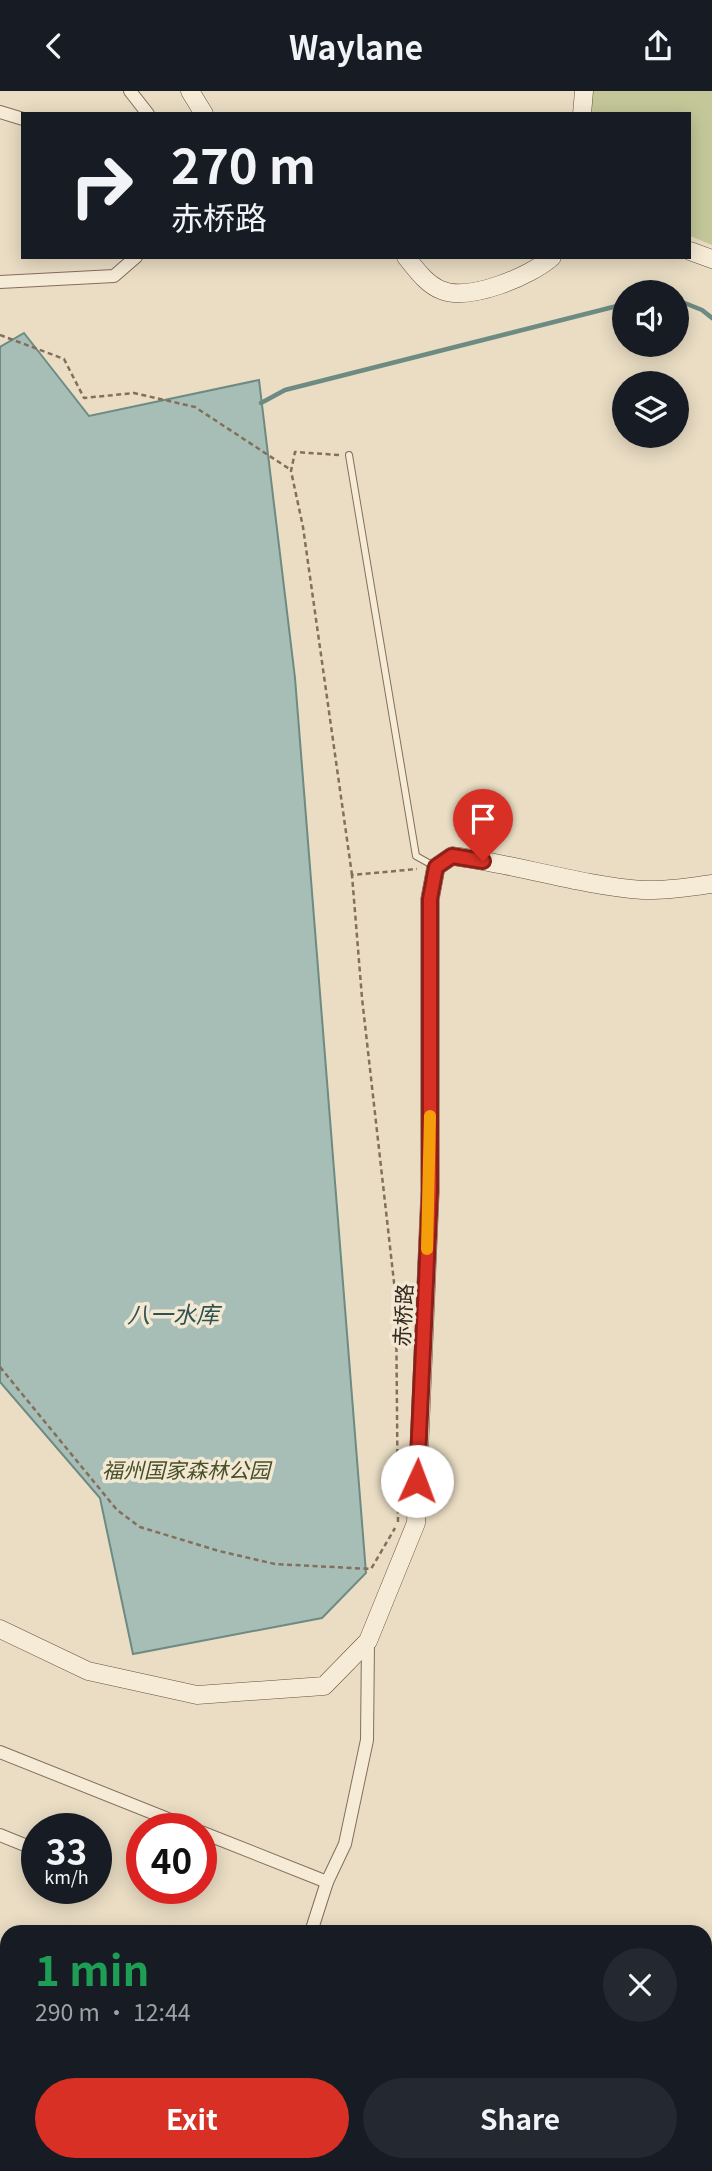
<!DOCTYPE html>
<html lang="en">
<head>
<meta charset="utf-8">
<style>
  :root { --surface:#171b24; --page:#242831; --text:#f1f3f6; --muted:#9ea1a6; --accent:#d93025 }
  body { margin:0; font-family:Georgia,"Noto Sans SC",serif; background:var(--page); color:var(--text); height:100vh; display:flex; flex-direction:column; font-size:26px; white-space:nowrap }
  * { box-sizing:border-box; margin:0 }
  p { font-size:23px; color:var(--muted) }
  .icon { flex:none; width:38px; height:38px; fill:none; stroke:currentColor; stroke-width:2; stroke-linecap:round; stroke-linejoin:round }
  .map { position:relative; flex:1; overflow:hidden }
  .panel { position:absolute; left:0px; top:1834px; width:712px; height:247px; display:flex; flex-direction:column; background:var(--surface); border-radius:21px 21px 0 0; box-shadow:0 4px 18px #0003 }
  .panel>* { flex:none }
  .guide { position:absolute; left:21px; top:21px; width:670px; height:147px; border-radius:0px; box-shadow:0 4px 18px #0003; background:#171b24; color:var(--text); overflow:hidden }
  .buttons { position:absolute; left:612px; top:189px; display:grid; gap:14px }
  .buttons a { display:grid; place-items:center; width:77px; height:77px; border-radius:50%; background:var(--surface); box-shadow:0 4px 18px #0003; font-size:35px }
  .speed { position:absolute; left:21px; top:1722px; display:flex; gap:14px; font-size:35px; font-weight:700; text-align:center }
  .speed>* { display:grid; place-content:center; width:91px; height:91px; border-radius:50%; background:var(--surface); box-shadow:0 4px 18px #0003; line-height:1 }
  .speed small { font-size:18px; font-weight:400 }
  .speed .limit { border:10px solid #d22; background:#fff; color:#111 }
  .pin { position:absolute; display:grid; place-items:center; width:60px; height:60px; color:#fff; margin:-72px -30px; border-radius:50% 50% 50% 0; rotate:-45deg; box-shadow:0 0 7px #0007 }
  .pin .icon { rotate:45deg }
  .me { position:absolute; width:77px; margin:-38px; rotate:2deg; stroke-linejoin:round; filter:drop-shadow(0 0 5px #0008) }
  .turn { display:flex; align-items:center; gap:24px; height:147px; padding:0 35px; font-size:32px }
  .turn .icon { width:91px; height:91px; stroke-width:2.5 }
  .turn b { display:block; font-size:49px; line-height:60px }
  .round { display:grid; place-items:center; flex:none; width:74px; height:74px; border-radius:37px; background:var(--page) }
  .head { display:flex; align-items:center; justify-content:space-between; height:119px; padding:0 35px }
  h1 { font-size:42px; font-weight:700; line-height:52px; color:#1e9e55 }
  .primary-button { display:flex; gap:14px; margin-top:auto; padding:14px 35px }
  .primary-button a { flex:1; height:80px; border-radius:42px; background:var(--accent); color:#fff; font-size:28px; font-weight:700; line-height:80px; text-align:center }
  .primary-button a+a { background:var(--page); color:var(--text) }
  header { display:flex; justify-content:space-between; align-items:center; height:91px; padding:0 35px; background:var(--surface); font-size:32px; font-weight:700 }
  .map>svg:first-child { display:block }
  .green { fill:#c4c899 }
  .water { fill:#a6beb6; stroke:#6d8b82; stroke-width:2 }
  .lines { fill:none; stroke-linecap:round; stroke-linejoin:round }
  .stream { stroke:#6d8b82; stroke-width:4.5 }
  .lane-casing { stroke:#836f5c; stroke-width:8 }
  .street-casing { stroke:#836f5c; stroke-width:14 }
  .secondary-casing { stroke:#65513f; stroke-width:19 }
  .path { stroke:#836f5c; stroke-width:2.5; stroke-dasharray:5 3.5; stroke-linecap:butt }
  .lane { stroke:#f6ebd6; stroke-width:6 }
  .street { stroke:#f6ebd6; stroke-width:12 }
  .secondary { stroke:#f6ebd6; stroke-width:18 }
  .route-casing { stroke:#8d1f18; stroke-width:18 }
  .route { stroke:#d93025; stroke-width:12 }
  .slow { stroke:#f59e0b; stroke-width:12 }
  .labels { text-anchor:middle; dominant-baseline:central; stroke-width:7; stroke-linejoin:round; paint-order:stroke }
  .street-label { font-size:21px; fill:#35281f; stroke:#f2e8d3 }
  .park-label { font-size:21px; font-style:italic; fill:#474f27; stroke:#f2e8d3 }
  .water-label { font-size:23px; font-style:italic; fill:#2f534f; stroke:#f2e8d3 }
</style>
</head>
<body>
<header><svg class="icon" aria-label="back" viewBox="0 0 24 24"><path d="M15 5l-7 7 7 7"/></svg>Waylane<svg class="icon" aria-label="share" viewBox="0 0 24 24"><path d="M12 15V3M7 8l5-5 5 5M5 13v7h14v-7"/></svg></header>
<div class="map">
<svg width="712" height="2080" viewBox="0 0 712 2080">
  <rect width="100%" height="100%" fill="#eaddc4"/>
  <g class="green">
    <polygon points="591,0 712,0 712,154 690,145 690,23 589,23"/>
    <polygon points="705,1885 712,1888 712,2080 355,2080 355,2074 705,2074"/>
  </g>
  <polygon class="water" points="24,242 89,325 259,289 295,587 366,1482 322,1527 133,1563 100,1407 0,1291 0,256"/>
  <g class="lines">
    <g class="stream">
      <polyline points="677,209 702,219 712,227"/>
      <polyline points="261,312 285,299 625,213"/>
    </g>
    <g class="lane-casing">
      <g id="lane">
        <polyline points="349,364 416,765 434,775"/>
        <polyline points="705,1918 712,1921"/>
        <polyline points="705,2057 712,2056"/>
        <polyline points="390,2080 393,2074"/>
        <polyline points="552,2080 554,2074"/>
      </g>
    </g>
    <g class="street-casing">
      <g id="street">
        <polyline points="130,0 148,23"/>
        <polyline points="0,21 23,28"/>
        <polyline points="0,191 114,185 136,166"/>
        <polyline points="0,1661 193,1738"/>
        <polyline points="201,1741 327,1791"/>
        <polyline points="0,1744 37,1759"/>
        <polyline points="311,1841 327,1791 345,1753 367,1649 368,1550"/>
        <polyline points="0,1875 7,1879"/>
        <polyline points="64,2074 68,2080"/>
        <polyline points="153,2074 157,2080"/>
        <polyline points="242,2080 244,2074"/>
      </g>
    </g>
    <g class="secondary-casing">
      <g id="secondary">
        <polyline points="190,0 204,23"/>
        <polyline points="582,23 584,0"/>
        <polyline points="690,160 712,168"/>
        <path d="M 406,166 C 416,178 426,193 441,199 C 469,211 531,185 552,166"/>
        <path d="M 0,1538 L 88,1580 L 197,1604 L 324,1595 L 368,1550 L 416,1432 L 430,1101 L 430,808 L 436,776 L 452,765 C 516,773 578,794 643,799 C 666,800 689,796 712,793"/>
      </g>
    </g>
    <g class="path">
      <polyline points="0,244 64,268 84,307 134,302 195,316 291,379"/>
      <polyline points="339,364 295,361 291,380 303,436 352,784"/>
      <polyline points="0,1276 117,1419 140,1436 219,1460 275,1473 371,1478 395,1437"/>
      <polyline points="398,1431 396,1209 362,907 352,784 417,778"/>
      <polyline points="705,2012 712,2010"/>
      <polyline points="581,2074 588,2080"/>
    </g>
    <use href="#lane" class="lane"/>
    <use href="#street" class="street"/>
    <use href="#secondary" class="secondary"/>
  </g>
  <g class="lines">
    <g class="route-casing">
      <polyline id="route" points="417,1390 430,1101 430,808 436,776 452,765 483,770"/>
    </g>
    <use href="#route" class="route"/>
    <polyline class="slow" points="427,1158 430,1025"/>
  </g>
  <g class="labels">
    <g class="street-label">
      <text transform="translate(402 1224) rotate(-87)">赤桥路</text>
    </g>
    <g class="park-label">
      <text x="186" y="1378">福州国家森林公园</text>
    </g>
    <g class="water-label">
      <text x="173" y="1222">八一水库</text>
    </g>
  </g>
</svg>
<div class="buttons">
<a><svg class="icon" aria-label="sound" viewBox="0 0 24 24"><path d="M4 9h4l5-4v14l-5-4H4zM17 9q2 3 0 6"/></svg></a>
<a><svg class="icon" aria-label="layers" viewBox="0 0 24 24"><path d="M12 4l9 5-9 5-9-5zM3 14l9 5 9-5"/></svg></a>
</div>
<div class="speed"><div>33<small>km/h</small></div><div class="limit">40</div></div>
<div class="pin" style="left:483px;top:770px;background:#d93025"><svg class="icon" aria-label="arrive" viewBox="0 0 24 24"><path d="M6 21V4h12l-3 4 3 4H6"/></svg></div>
<svg class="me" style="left:417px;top:1390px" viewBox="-20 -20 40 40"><circle r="19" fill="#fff"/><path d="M0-13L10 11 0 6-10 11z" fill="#d93025"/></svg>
<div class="guide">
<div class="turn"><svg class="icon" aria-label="right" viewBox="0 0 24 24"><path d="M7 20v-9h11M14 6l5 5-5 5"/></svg><div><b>270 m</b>赤桥路</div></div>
</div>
<section class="panel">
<div class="head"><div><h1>1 min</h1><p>290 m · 12:44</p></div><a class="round"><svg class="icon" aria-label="close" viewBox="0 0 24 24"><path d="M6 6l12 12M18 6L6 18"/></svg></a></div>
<div class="primary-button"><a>Exit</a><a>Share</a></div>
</section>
</div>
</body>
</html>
